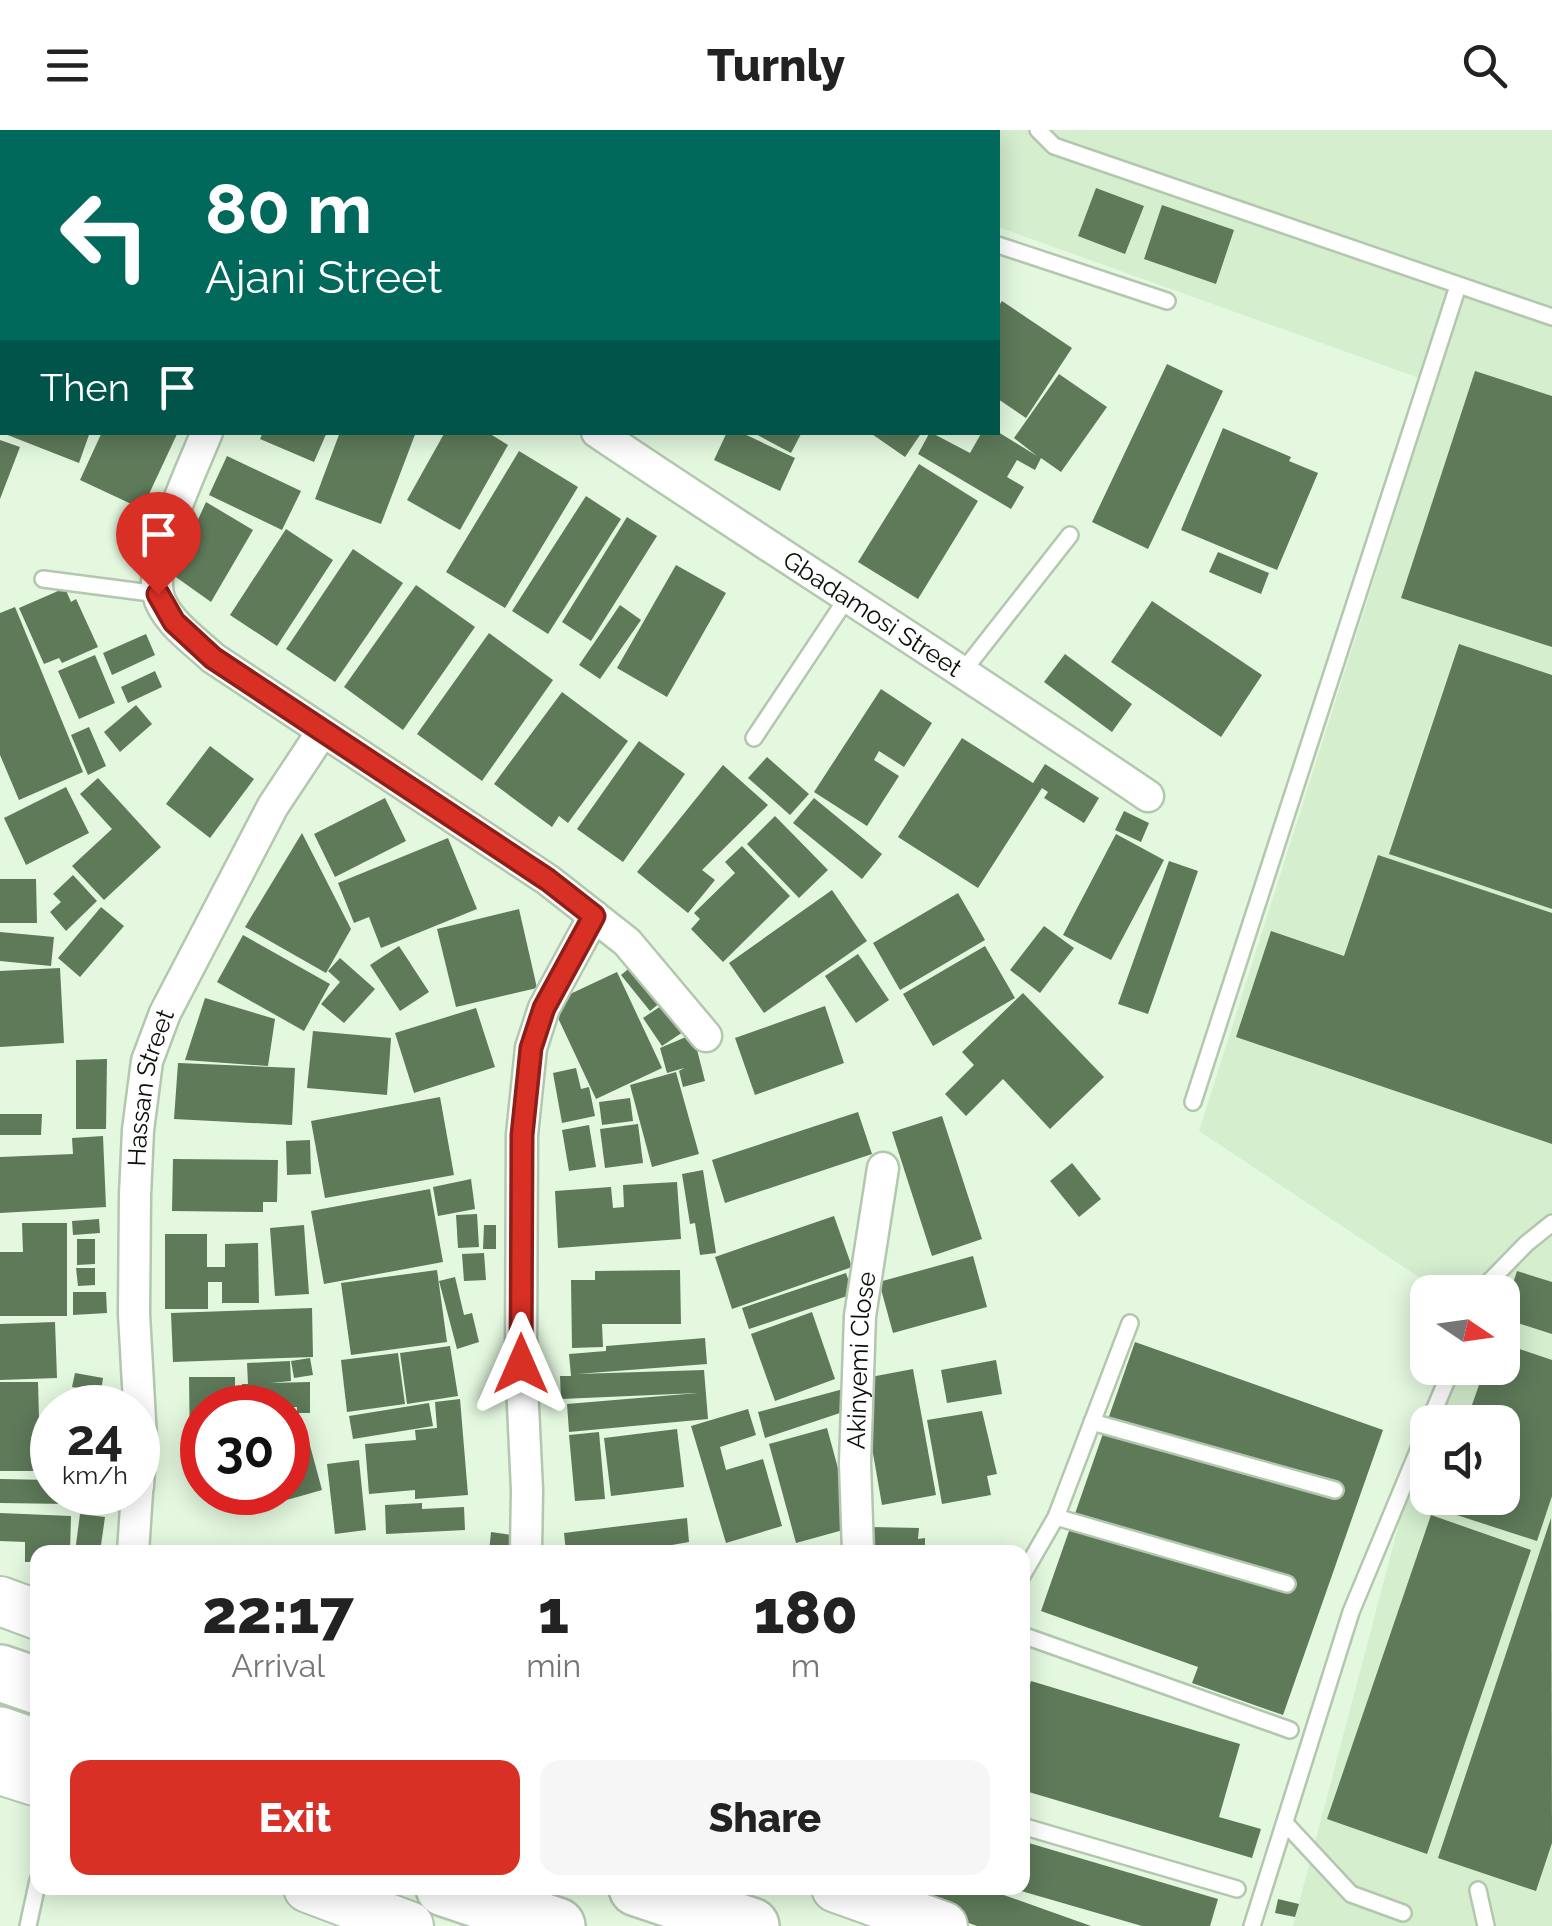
<!DOCTYPE html>
<html lang="en">
<head>
<meta charset="utf-8">
<style>
  :root { --surface:#fff; --page:#f6f6f6; --text:#222; --muted:#767676; --accent:#d93025 }
  body { margin:0; font-family:Raleway,sans-serif; background:var(--page); color:var(--text); height:100vh; display:flex; flex-direction:column; font-size:38px; white-space:nowrap }
  * { box-sizing:border-box; margin:0 }
  p { font-size:32px; color:var(--muted) }
  .icon { flex:none; width:55px; height:55px; fill:none; stroke:currentColor; stroke-width:2; stroke-linecap:round; stroke-linejoin:round }
  .map { position:relative; flex:1; overflow:hidden }
  .drawer { position:absolute; left:30px; top:1415px; width:1000px; height:350px; display:flex; flex-direction:column; background:var(--surface); border-radius:20px; box-shadow:0 5px 25px #0003 }
  .drawer>* { flex:none }
  .guide { position:absolute; left:0px; top:0px; width:1000px; height:305px; box-shadow:0 5px 25px #0003; background:#00695c; color:#fff; overflow:hidden }
  .needle { width:65px; rotate:103deg }
  .buttons { position:absolute; left:1410px; top:1145px; display:grid; gap:20px }
  .buttons a { display:grid; place-items:center; width:110px; height:110px; border-radius:20px; background:var(--surface); box-shadow:0 5px 25px #0003; font-size:50px }
  .speed { position:absolute; left:30px; top:1255px; display:flex; gap:20px; font-size:50px; font-weight:700; text-align:center }
  .speed>* { display:grid; place-content:center; width:130px; height:130px; border-radius:50%; background:var(--surface); box-shadow:0 5px 25px #0003; line-height:1 }
  .speed small { font-size:25px; font-weight:400 }
  .speed .limit { border:15px solid #d22; background:#fff; color:#111 }
  .pin { position:absolute; display:grid; place-items:center; width:85px; height:85px; color:#fff; margin:-102px -42px; border-radius:50% 50% 50% 0; rotate:-45deg; box-shadow:0 0 10px #0007 }
  .pin .icon { rotate:45deg }
  .me { position:absolute; width:110px; margin:-55px; rotate:0deg; stroke-linejoin:round; filter:drop-shadow(0 0 8px #0008) }
  .turn { display:flex; align-items:center; gap:35px; height:210px; padding:0 40px; font-size:45px }
  .turn .icon { width:130px; height:130px; stroke-width:2.5 }
  .turn b { display:block; font-size:70px; line-height:85px }
  .then { display:flex; align-items:center; height:95px; padding:0 40px; background:#0003; gap:20px; font-size:38px }
  .eta { display:flex; justify-content:space-evenly; align-items:center; height:170px; text-align:center }
  .eta b { font-size:60px; font-weight:800; line-height:70px }
  .primary-button { display:flex; gap:20px; margin-top:auto; padding:20px 40px }
  .primary-button a { flex:1; height:115px; border-radius:20px; background:var(--accent); color:#fff; font-size:40px; font-weight:800; line-height:115px; text-align:center }
  .primary-button a+a { background:var(--page); color:var(--text) }
  header { display:flex; justify-content:space-between; align-items:center; height:130px; padding:0 40px; background:var(--surface); font-size:45px; font-weight:800 }
  .map>svg:first-child { display:block }
  .built { fill:#d4eece; fill-rule:evenodd }
  .building { fill:#5e7a59 }
  .lines { fill:none; stroke-linecap:round; stroke-linejoin:round }
  .service-casing { stroke:#b3c7af; stroke-width:20 }
  .minor-casing { stroke:#b3c7af; stroke-width:35 }
  .primary-casing { stroke:#b3c7af; stroke-width:52 }
  .motorway-casing { stroke:#b3c7af; stroke-width:60 }
  .service { stroke:#fff; stroke-width:15 }
  .minor { stroke:#fff; stroke-width:30 }
  .primary { stroke:#fff; stroke-width:48 }
  .motorway { stroke:#fff; stroke-width:55 }
  .route-casing { stroke:#8d1f18; stroke-width:25 }
  .route { stroke:#d93025; stroke-width:18 }
  .labels { text-anchor:middle; dominant-baseline:central; stroke-width:10; stroke-linejoin:round; paint-order:stroke }
  .street-label { font-size:25px; fill:#080f07; stroke:#fff }
</style>
</head>
<body>
<header><svg class="icon" aria-label="menu" viewBox="0 0 24 24"><path d="M4 6h16M4 12h16M4 18h16"/></svg>Turnly<svg class="icon" aria-label="search" viewBox="0 0 24 24"><circle cx="10" cy="10" r="6"/><path d="M15 15l6 6"/></svg></header>
<div class="map">
<svg width="1552" height="1796" viewBox="0 0 1552 1796">
  <rect width="100%" height="100%" fill="#e3f8df"/>
  <path class="built" d="M 941,0 L 1552,0 L 1552,1796 L 1293,1796 L 1440,1238 L 1502,1238 L 1502,1162 L 1441,1162 L 1199,1001 L 1436,254 L 998,97 L 998,2 L 940,2 ZM 1428,1292 L 1502,1292 L 1502,1368 L 1428,1368 Z"/>
  <g class="building">
    <polygon points="1096,58 1144,76 1125,124 1078,106"/>
    <polygon points="1162,75 1234,100 1216,154 1144,129"/>
    <polygon points="1002,171 1072,218 1026,288 998,269 998,177"/>
    <polygon points="1167,234 1223,261 1148,419 1092,392"/>
    <polygon points="1475,241 1552,266 1552,517 1401,468"/>
    <polygon points="1059,244 1107,277 1061,342 1041,328 1035,340 1017,330 1007,347 1024,357 1011,379 918,324 930,302 970,323 982,302 998,302 1037,326 1014,308"/>
    <polygon points="1223,298 1291,327 1289,331 1318,343 1277,440 1181,400"/>
    <polygon points="0,302 90,302 79,333"/>
    <polygon points="102,302 178,302 142,379 80,350"/>
    <polygon points="263,302 327,302 314,332 260,309"/>
    <polygon points="340,302 416,302 381,394 315,369"/>
    <polygon points="445,302 487,302 508,315 460,400 407,370"/>
    <polygon points="727,302 740,302 795,328 780,361 714,330"/>
    <polygon points="752,302 802,302 791,323"/>
    <polygon points="869,302 922,302 905,327"/>
    <polygon points="0,310 20,317 0,369"/>
    <polygon points="519,321 578,357 505,478 446,442"/>
    <polygon points="227,326 301,361 282,400 209,365"/>
    <polygon points="919,334 978,371 918,469 858,432"/>
    <polygon points="586,366 621,389 548,504 512,481"/>
    <polygon points="206,372 253,400 211,472 173,445"/>
    <polygon points="627,387 657,406 591,511 562,492"/>
    <polygon points="286,399 333,430 277,516 230,485"/>
    <polygon points="353,419 403,453 335,552 286,519"/>
    <polygon points="1218,422 1269,443 1261,464 1209,442"/>
    <polygon points="676,435 726,463 667,567 617,538"/>
    <polygon points="416,455 475,497 403,600 344,557"/>
    <polygon points="65,458 71,472 76,469 98,517 62,533 59,528 44,534 19,478"/>
    <polygon points="1152,471 1262,545 1221,607 1111,532"/>
    <polygon points="620,475 641,490 600,549 579,535"/>
    <polygon points="15,477 83,642 19,670 0,625 0,483"/>
    <polygon points="489,503 553,550 482,651 417,604"/>
    <polygon points="146,504 155,525 112,545 103,523"/>
    <polygon points="1459,514 1552,545 1552,779 1389,724"/>
    <polygon points="1065,524 1132,574 1112,602 1044,552"/>
    <polygon points="95,525 115,573 79,589 58,541"/>
    <polygon points="155,541 162,557 128,573 121,557"/>
    <polygon points="881,559 932,593 904,637 879,621 874,630 899,646 867,696 814,662"/>
    <polygon points="562,562 628,611 568,693 559,686 552,697 494,654"/>
    <polygon points="136,575 152,594 120,622 104,602"/>
    <polygon points="89,597 106,636 88,645 71,605"/>
    <polygon points="962,608 1033,653 1045,634 1099,668 1084,693 1044,668 1048,662 1042,658 978,758 898,707"/>
    <polygon points="639,611 685,644 623,732 577,699"/>
    <polygon points="210,616 254,649 210,708 166,674"/>
    <polygon points="767,627 809,664 790,685 748,648"/>
    <polygon points="723,635 768,675 702,740 715,750 688,783 637,742"/>
    <polygon points="98,648 161,717 104,770 72,736 112,699 80,664"/>
    <polygon points="66,657 89,703 26,735 4,688"/>
    <polygon points="385,668 406,711 335,747 314,704"/>
    <polygon points="814,668 882,724 862,749 793,693"/>
    <polygon points="1124,681 1149,693 1141,712 1115,700"/>
    <polygon points="775,686 828,740 799,768 747,714"/>
    <polygon points="302,703 351,799 326,843 245,797"/>
    <polygon points="1116,704 1164,730 1111,830 1063,805"/>
    <polygon points="448,708 477,779 381,818 369,787 354,793 338,753"/>
    <polygon points="742,716 790,766 723,832 691,799 700,789 694,783 735,743 725,732"/>
    <polygon points="1378,725 1552,783 1552,1014 1236,907 1271,801 1344,826"/>
    <polygon points="1169,731 1198,741 1148,884 1118,874"/>
    <polygon points="73,745 97,771 66,801 50,782 61,772 53,764"/>
    <polygon points="0,749 36,749 37,793 0,793"/>
    <polygon points="832,760 867,811 764,883 729,833"/>
    <polygon points="958,763 985,810 900,860 873,813"/>
    <polygon points="101,777 124,796 80,847 58,828"/>
    <polygon points="519,779 537,858 456,877 437,799"/>
    <polygon points="1044,796 1074,818 1040,863 1010,840"/>
    <polygon points="0,802 54,807 51,836 0,831"/>
    <polygon points="243,805 330,854 304,901 217,852"/>
    <polygon points="399,816 429,862 400,881 370,835"/>
    <polygon points="985,816 1015,868 933,916 903,864"/>
    <polygon points="858,824 889,870 856,893 825,846"/>
    <polygon points="340,828 375,859 344,893 321,874 340,852 328,841"/>
    <polygon points="637,832 666,868 650,881 621,845"/>
    <polygon points="60,838 64,913 0,917 0,841"/>
    <polygon points="617,842 662,938 596,969 551,873"/>
    <polygon points="1023,863 1104,947 1050,999 1003,949 966,986 945,964 974,935 962,922"/>
    <polygon points="205,868 275,889 268,936 185,930"/>
    <polygon points="667,872 686,900 662,916 643,888"/>
    <polygon points="825,876 844,933 755,965 735,908"/>
    <polygon points="476,878 495,937 414,963 395,903"/>
    <polygon points="313,901 391,908 387,965 307,958"/>
    <polygon points="693,904 705,951 683,957 679,941 684,938 667,943 660,918"/>
    <polygon points="107,929 106,999 76,999 76,930"/>
    <polygon points="178,933 295,938 292,995 174,989"/>
    <polygon points="576,938 581,959 589,957 595,986 562,993 553,943"/>
    <polygon points="676,942 699,1024 652,1037 630,955"/>
    <polygon points="440,967 454,1045 325,1068 311,991"/>
    <polygon points="630,968 633,991 602,995 599,972"/>
    <polygon points="858,982 872,1024 725,1073 712,1030"/>
    <polygon points="0,984 42,984 41,1005 0,1005"/>
    <polygon points="942,986 982,1109 932,1126 892,1002"/>
    <polygon points="638,994 643,1033 605,1038 600,999"/>
    <polygon points="589,995 596,1037 569,1041 562,1000"/>
    <polygon points="103,1006 106,1077 0,1083 0,1027 73,1024 72,1008"/>
    <polygon points="310,1010 311,1044 287,1045 286,1011"/>
    <polygon points="173,1029 278,1030 277,1072 263,1072 263,1082 172,1081"/>
    <polygon points="1072,1033 1101,1069 1079,1087 1050,1051"/>
    <polygon points="703,1040 716,1123 700,1125 695,1093 690,1094 682,1044"/>
    <polygon points="471,1049 475,1079 438,1086 433,1057"/>
    <polygon points="677,1052 681,1109 558,1118 555,1061 611,1057 613,1078 624,1077 623,1055"/>
    <polygon points="430,1059 443,1132 324,1154 311,1081"/>
    <polygon points="477,1084 479,1117 458,1118 456,1085"/>
    <polygon points="834,1086 852,1137 732,1179 715,1127"/>
    <polygon points="99,1089 100,1103 73,1105 72,1091"/>
    <polygon points="22,1093 67,1093 67,1186 0,1186 0,1122 23,1122"/>
    <polygon points="304,1095 309,1164 275,1166 270,1098"/>
    <polygon points="484,1095 496,1095 496,1119 483,1119"/>
    <polygon points="165,1104 207,1104 207,1137 225,1137 225,1114 258,1113 259,1173 222,1173 222,1152 208,1152 208,1179 165,1179"/>
    <polygon points="77,1109 95,1109 95,1134 77,1135"/>
    <polygon points="484,1123 486,1150 464,1151 462,1124"/>
    <polygon points="973,1126 987,1177 893,1203 879,1152"/>
    <polygon points="76,1138 95,1138 95,1155 78,1156"/>
    <polygon points="437,1140 447,1212 351,1225 341,1153"/>
    <polygon points="680,1140 681,1194 602,1194 603,1217 572,1218 571,1150 595,1150 595,1141"/>
    <polygon points="1517,1141 1552,1152 1552,1204 1502,1188"/>
    <polygon points="846,1143 853,1164 749,1199 742,1178"/>
    <polygon points="455,1147 464,1185 472,1183 479,1212 457,1219 439,1151"/>
    <polygon points="73,1162 106,1162 107,1183 73,1185"/>
    <polygon points="312,1178 313,1227 173,1232 171,1183"/>
    <polygon points="812,1182 835,1249 775,1271 751,1204"/>
    <polygon points="55,1192 57,1248 0,1250 0,1194"/>
    <polygon points="705,1208 707,1234 577,1244 704,1240 708,1289 569,1302 567,1274 698,1263 561,1269 560,1246 571,1246 569,1224 606,1221 606,1216"/>
    <polygon points="1135,1212 1383,1300 1283,1585 1192,1553 1198,1537 1041,1481"/>
    <polygon points="1502,1213 1552,1230 1552,1366 1537,1411 1438,1379 1442,1368 1502,1368 1502,1292 1466,1292 1485,1238 1502,1238"/>
    <polygon points="450,1216 458,1266 407,1274 400,1223"/>
    <polygon points="398,1223 405,1274 347,1282 341,1230"/>
    <polygon points="310,1228 313,1245 294,1248 291,1231"/>
    <polygon points="996,1230 1002,1264 947,1273 941,1240"/>
    <polygon points="290,1231 291,1251 270,1253 310,1252 310,1283 297,1283 297,1277 242,1278 242,1254 248,1254 247,1233"/>
    <polygon points="913,1239 936,1365 882,1375 860,1249"/>
    <polygon points="75,1243 103,1248 101,1262 72,1257"/>
    <polygon points="189,1247 235,1247 235,1278 202,1278 202,1320 190,1320"/>
    <polygon points="0,1252 38,1252 39,1288 52,1288 52,1341 0,1341"/>
    <polygon points="847,1258 849,1280 765,1308 758,1282"/>
    <polygon points="460,1269 468,1365 415,1369 415,1360 369,1364 365,1314 416,1310 415,1300 437,1298 435,1272"/>
    <polygon points="429,1273 433,1296 353,1309 349,1286"/>
    <polygon points="748,1279 756,1305 720,1317 726,1340 763,1329 782,1396 726,1413 691,1296"/>
    <polygon points="982,1281 997,1344 987,1346 991,1365 942,1374 927,1290"/>
    <polygon points="827,1298 854,1397 796,1413 769,1314"/>
    <polygon points="677,1299 684,1357 611,1366 604,1308"/>
    <polygon points="599,1302 605,1369 575,1371 569,1305"/>
    <polygon points="308,1308 322,1360 276,1373 273,1362 288,1362 288,1314"/>
    <polygon points="359,1330 366,1400 335,1404 327,1334"/>
    <polygon points="0,1349 52,1350 52,1362 70,1362 69,1374 0,1373"/>
    <polygon points="422,1373 422,1379 464,1377 465,1400 386,1404 385,1375"/>
    <polygon points="0,1383 71,1386 70,1422 38,1422 38,1432 25,1432 25,1412 0,1411"/>
    <polygon points="80,1384 105,1387 100,1422 75,1422"/>
    <polygon points="1431,1385 1531,1420 1427,1724 1327,1689"/>
    <polygon points="687,1388 689,1412 672,1415 673,1422 566,1422 564,1403"/>
    <polygon points="1551,1388 1552,1713 1536,1761 1438,1728"/>
    <polygon points="871,1397 919,1398 918,1409 925,1408 925,1422 870,1422"/>
    <polygon points="491,1402 511,1405 509,1422 489,1422"/>
    <polygon points="1031,1551 1240,1614 1219,1687 1261,1699 1252,1728 1022,1660 1022,1581"/>
    <polygon points="1022,1711 1218,1769 1210,1796 1142,1796 1014,1759 1022,1758"/>
    <polygon points="893,1758 984,1758 1091,1796 977,1796 890,1765"/>
    <polygon points="1278,1769 1299,1774 1295,1787 1275,1783"/>
  </g>
  <g class="lines">
    <g class="service-casing">
      <g id="service">
        <polyline points="1038,0 1054,16 1552,187"/>
        <polyline points="998,115 1167,171"/>
        <polyline points="43,449 158,464"/>
        <polyline points="964,540 1070,405"/>
        <polyline points="754,608 847,468"/>
        <polyline points="1193,972 1458,156"/>
        <polyline points="1483,1162 1486,1155 1526,1114 1552,1093"/>
        <polyline points="1092,1292 1335,1360"/>
        <polyline points="1429,1292 1452,1238"/>
        <polyline points="1056,1387 1287,1454"/>
        <polyline points="1022,1446 1056,1387 1130,1193"/>
        <polyline points="1022,1505 1290,1600"/>
        <polyline points="1285,1693 1351,1764 1403,1783"/>
        <polyline points="1022,1696 1237,1759"/>
        <polyline points="1478,1760 1486,1796"/>
        <polyline points="28,1796 38,1750"/>
        <polyline points="1252,1796 1351,1482 1428,1297"/>
      </g>
    </g>
    <g class="minor-casing">
      <g id="minor">
        <polyline points="342,2 343,0"/>
        <polyline points="0,191 2,192"/>
        <path d="M 207,302 C 192,340 150,426 158,464 C 164,490 195,511 213,528 L 548,750 L 627,812 L 706,906"/>
        <path id="s1" d="M 597,302 C 780,425 966,542 1148,666"/>
        <path id="s2" d="M 138,1356 L 141,1308 L 134,1184 L 135,1065 L 138,1000 L 147,931 L 165,883 L 273,676 L 322,602"/>
        <polyline points="133,1422 137,1362"/>
        <polyline points="526,1422 527,1360 521,1234 522,1005 531,918 544,878 594,786"/>
        <path id="s3" d="M 858,1422 L 855,1333 L 860,1186 L 883,1038"/>
      </g>
    </g>
    <g class="primary-casing">
      <g id="primary">
        <polyline points="0,1471 38,1485"/>
        <polyline points="0,1640 38,1652"/>
        <polyline points="308,1758 409,1796"/>
        <polyline points="836,1758 943,1796"/>
      </g>
    </g>
    <g class="motorway-casing">
      <g id="motorway">
        <polyline points="0,1543 38,1556"/>
        <polyline points="0,1605 38,1618"/>
        <polyline points="444,1758 557,1796"/>
        <polyline points="637,1758 751,1796"/>
      </g>
    </g>
    <use href="#service" class="service"/>
    <use href="#minor" class="minor"/>
    <use href="#primary" class="primary"/>
    <use href="#motorway" class="motorway"/>
  </g>
  <g class="lines">
    <g class="route-casing">
      <polyline id="route" points="158,464 174,492 213,528 548,750 594,786 544,878 531,918 522,1005 521,1234"/>
    </g>
    <use href="#route" class="route"/>
  </g>
  <g class="labels">
    <g class="street-label">
      <text stroke="none"><textPath href="#s1" startOffset="330">Gbadamosi Street</textPath></text>
      <text stroke="none"><textPath href="#s2" startOffset="400">Hassan Street</textPath></text>
      <text stroke="none"><textPath href="#s3" startOffset="192">Akinyemi Close</textPath></text>
    </g>
  </g>
</svg>
<div class="buttons">
<a><svg class="needle" viewBox="-14 -14 28 28"><path d="M0-13l5 13h-10z" fill="#e53935"/><path d="M0 13l5-13h-10z" fill="#767676"/></svg></a>
<a><svg class="icon" aria-label="sound" viewBox="0 0 24 24"><path d="M4 9h4l5-4v14l-5-4H4zM17 9q2 3 0 6"/></svg></a>
</div>
<div class="speed"><div>24<small>km/h</small></div><div class="limit">30</div></div>
<div class="pin" style="left:158px;top:464px;background:#d93025"><svg class="icon" aria-label="arrive" viewBox="0 0 24 24"><path d="M6 21V4h12l-3 4 3 4H6"/></svg></div>
<svg class="me" style="left:521px;top:1234px" viewBox="-20 -20 40 40"><path d="M0-17L14 15 0 8-14 15z" fill="#d93025" stroke="#fff" stroke-width="4"/></svg>
<div class="guide">
<div class="turn"><svg class="icon" aria-label="left" viewBox="0 0 24 24"><path d="M17 20v-9H6M10 6l-5 5 5 5"/></svg><div><b>80 m</b>Ajani Street</div></div>
<div class="then">Then<svg class="icon" aria-label="arrive" viewBox="0 0 24 24"><path d="M6 21V4h12l-3 4 3 4H6"/></svg></div>
</div>
<section class="drawer">
<div class="eta">
<div><b>22:17</b><p>Arrival</p></div>
<div><b>1</b><p>min</p></div>
<div><b>180</b><p>m</p></div>
</div>
<div class="primary-button"><a>Exit</a><a>Share</a></div>
</section>
</div>
</body>
</html>
